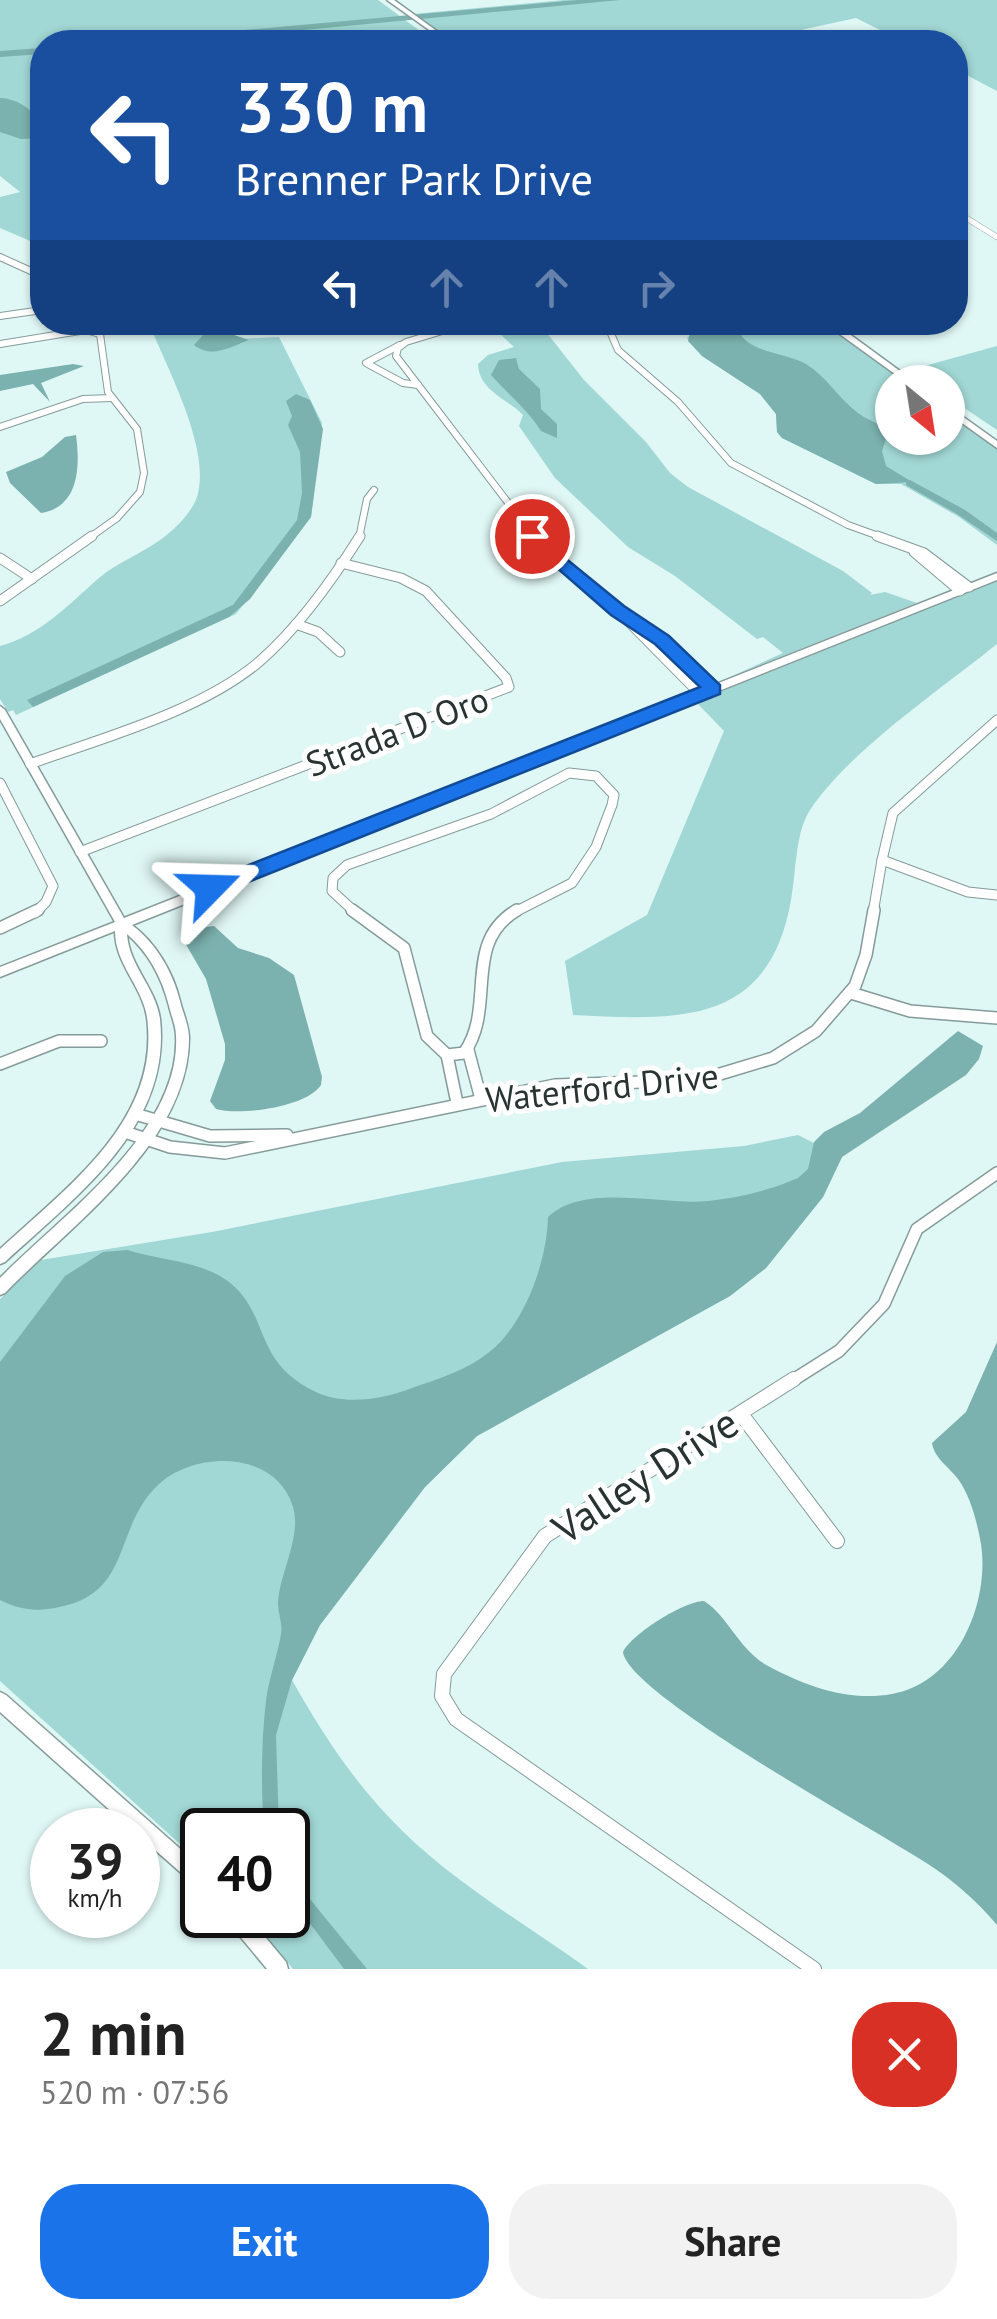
<!DOCTYPE html>
<html lang="en">
<head>
<meta charset="utf-8">
<style>
  :root { --surface:#fff; --page:#f2f2f2; --text:#222; --muted:#767676; --accent:#1a73e8 }
  body { margin:0; font-family:"PT Sans",sans-serif; background:var(--page); color:var(--text); height:100vh; display:flex; flex-direction:column; font-size:38px; white-space:nowrap }
  * { box-sizing:border-box; margin:0 }
  p { font-size:32px; color:var(--muted) }
  .icon { flex:none; width:55px; height:55px; fill:none; stroke:currentColor; stroke-width:2; stroke-linecap:round; stroke-linejoin:round }
  .map { position:relative; height:1969px; overflow:hidden }
  .side { display:flex; flex-direction:column; background:var(--surface); flex:1 }
  .side>* { flex:none }
  .top-card { position:absolute; left:30px; top:30px; width:938px; height:305px; border-radius:40px; box-shadow:0 2px 8px #0004; background:#1a4fa0; color:#fff; overflow:hidden }
  .needle { width:65px; rotate:150deg }
  .tools { position:absolute; left:875px; top:365px; display:grid; gap:20px }
  .tools a { display:grid; place-items:center; width:90px; height:90px; border-radius:50%; background:var(--surface); box-shadow:0 2px 8px #0004; font-size:50px }
  .speed { position:absolute; left:30px; top:1808px; display:flex; gap:20px; font-size:50px; font-weight:700; text-align:center }
  .speed>* { display:grid; place-content:center; width:130px; height:130px; border-radius:50%; background:var(--surface); box-shadow:0 2px 8px #0004; line-height:1 }
  .speed small { font-size:25px; font-weight:400 }
  .speed .limit { border:5px solid #111; border-radius:15px; background:#fff; color:#111 }
  .pin { position:absolute; display:grid; place-items:center; width:85px; height:85px; color:#fff; margin:-42px; border:5px solid #fff; border-radius:50%; box-shadow:0 2px 10px #0007 }
  .me { position:absolute; width:110px; margin:-55px; rotate:68deg; stroke-linejoin:round; filter:drop-shadow(0 0 8px #0008) }
  .turn { display:flex; align-items:center; gap:35px; height:210px; padding:0 40px; font-size:45px }
  .turn .icon { width:130px; height:130px; stroke-width:2.5 }
  .turn b { display:block; font-size:70px; line-height:85px }
  .lanes { display:flex; align-items:center; height:95px; padding:0 40px; background:#0003; justify-content:center; gap:50px; direction:ltr }
  .lanes .off { opacity:.35 }
  .round { display:grid; place-items:center; flex:none; width:105px; height:105px; border-radius:40px; background:var(--page) }
  .headline { display:flex; align-items:center; justify-content:space-between; height:170px; padding:0 40px }
  h1 { font-size:60px; font-weight:800; line-height:75px }
  .button { display:flex; gap:20px; margin-top:auto; padding:20px 40px }
  .button a { flex:1; height:115px; border-radius:40px; background:var(--accent); color:#fff; font-size:40px; font-weight:800; line-height:115px; text-align:center }
  .button a+a { background:var(--page); color:var(--text) }
  .map>svg:first-child { display:block }
  .green { fill:#a1d7d4 }
  .water { fill:#7bb1ae }
  .lines { fill:none; stroke-linecap:round; stroke-linejoin:round }
  .canal { fill:#7bb1ae; fill-rule:evenodd }
  .river { fill:#7bb1ae; fill-rule:evenodd }
  .minor-far4-casing { stroke:#859b9a; stroke-width:6 }
  .minor-far3-casing { stroke:#859b9a; stroke-width:8 }
  .minor-far2-casing { stroke:#859b9a; stroke-width:11 }
  .minor-far1-casing { stroke:#859b9a; stroke-width:14 }
  .minor-casing { stroke:#859b9a; stroke-width:16 }
  .tertiary-casing { stroke:#859b9a; stroke-width:3 }
  .minor-far4 { stroke:#fff; stroke-width:5 }
  .minor-far3 { stroke:#fff; stroke-width:6 }
  .minor-far2 { stroke:#fff; stroke-width:9 }
  .minor-far1 { stroke:#fff; stroke-width:11 }
  .minor { stroke:#fff; stroke-width:14 }
  .tertiary { fill:#fff; fill-rule:evenodd }
  .route { fill:#1a73e8; stroke:#114b97; stroke-width:2.5 }
  .labels { text-anchor:middle; dominant-baseline:central; stroke-width:10; stroke-linejoin:round; paint-order:stroke }
  .street-label { font-size:35px; fill:#293332; stroke:#fff }
  .near-street-label { font-size:42px; fill:#293332; stroke:#fff }
</style>
</head>
<body>
<div class="map">
<svg width="997" height="1969" viewBox="0 0 997 1969">
  <rect width="100%" height="100%" fill="#dff7f5"/>
  <g class="green">
    <polygon points="0,0 378,0 435,42 42,42 42,246 0,228 0,197 20,192 0,176"/>
    <polygon points="564,0 997,0 997,91 955,69 955,42 904,42 856,18 746,42 453,42 413,14"/>
    <path d="M 149,323 L 225,323 L 238,339 L 279,337 L 322,423 L 311,517 L 236,614 L 16,715 L 13,710 L 8,712 L 0,699 L 0,646 C 41,635 68,605 99,578 C 118,562 143,553 163,538 C 176,528 192,512 197,497 C 212,449 166,367 149,323 Z"/>
    <path d="M 488,323 L 539,323 L 584,380 L 646,442 L 670,473 L 688,487 L 843,571 L 872,593 L 870,595 L 885,592 L 917,603 L 728,678 L 783,653 L 763,637 L 757,639 L 675,576 L 628,547 L 555,478 L 519,426 L 523,415 C 508,399 479,391 478,364 L 488,355 L 514,347 Z"/>
    <polygon points="727,323 822,323 905,382 892,382 892,438 948,438 948,413 997,449 997,545 959,517 901,484 876,484 782,438 777,432 776,414 760,394 702,356 687,338 693,332"/>
    <polygon points="997,346 997,430 948,397 948,382 925,382 906,371"/>
    <path d="M 997,581 L 997,644 C 941,689 847,753 810,810 C 795,833 796,874 791,900 C 769,1027 677,1020 573,1015 L 565,961 L 647,915 L 724,731 L 698,704 L 703,702 L 702,699 Z"/>
    <path d="M 798,1135 L 842,1157 L 823,1197 L 766,1268 L 730,1296 L 477,1436 L 425,1487 L 320,1625 L 292,1680 C 319,1728 348,1773 385,1813 C 442,1876 520,1920 588,1969 L 293,1969 L 249,1915 L 288,1915 L 288,1830 L 202,1830 L 202,1864 L 0,1681 L 0,1299 L 41,1260 L 212,1232 L 562,1162 L 744,1146 Z"/>
  </g>
  <g class="water">
    <path d="M 0,98 C 22,99 43,116 42,138 L 21,139 L 0,132 Z"/>
    <path d="M 205,323 L 225,323 L 231,334 L 249,340 C 230,347 212,359 194,345 L 206,332 L 201,329 Z"/>
    <path d="M 727,323 L 735,323 C 743,354 782,351 806,364 C 826,376 839,399 858,413 C 870,422 880,421 887,436 L 882,451 L 886,466 L 912,482 L 876,484 L 782,438 L 777,432 L 776,414 L 760,394 L 702,356 L 688,341 L 690,334 Z"/>
    <path d="M 516,358 L 519,369 L 540,389 L 541,409 L 557,424 L 557,438 L 541,431 C 529,411 508,394 491,375 L 499,360 Z"/>
    <polygon points="73,364 84,366 41,383 50,402 33,384 0,391 0,375"/>
    <polygon points="296,394 310,400 323,429 311,517 250,599 229,617 33,707 27,700 233,605 297,520 302,493 300,452 288,425 292,416 286,401"/>
    <path d="M 76,435 C 80,465 80,507 41,513 L 10,483 L 6,472 L 42,457 L 65,437 Z"/>
    <path d="M 214,926 L 238,948 L 269,958 L 294,975 L 322,1077 L 321,1085 C 307,1107 240,1116 216,1109 L 210,1101 L 225,1060 L 225,1044 L 206,979 L 181,936 L 191,929 Z"/>
    <path d="M 958,1031 L 983,1046 L 979,1059 L 966,1075 L 842,1157 L 823,1197 L 778,1253 L 766,1268 L 730,1296 L 477,1436 L 425,1487 L 320,1625 L 292,1680 L 276,1735 L 279,1830 L 264,1830 C 261,1788 261,1743 266,1701 C 269,1678 277,1657 281,1634 C 283,1624 278,1614 278,1604 C 279,1574 302,1537 293,1507 C 276,1450 195,1450 158,1485 C 113,1527 133,1593 59,1607 C 37,1612 20,1610 0,1600 L 0,1362 L 65,1276 L 103,1252 L 127,1250 C 159,1260 202,1261 229,1282 C 271,1315 252,1362 316,1392 C 345,1406 383,1399 412,1388 C 438,1379 467,1370 488,1353 C 525,1325 547,1261 548,1217 C 585,1182 662,1206 708,1201 C 738,1198 771,1190 798,1178 L 808,1169 L 814,1142 L 824,1132 L 860,1113 Z"/>
    <path d="M 997,1342 L 997,1925 C 977,1901 954,1881 928,1864 C 881,1833 628,1695 623,1652 C 632,1634 684,1601 704,1601 C 729,1617 738,1649 768,1666 C 805,1686 849,1702 892,1694 C 957,1683 990,1603 981,1544 C 977,1522 971,1497 958,1479 C 949,1467 934,1458 932,1443 L 966,1412 Z"/>
    <polygon points="288,1862 305,1893 367,1969 344,1969 288,1894"/>
  </g>
  <g class="lines">
    <polygon class="canal" points="910,480 965,510 997,533 997,541 957,514 906,485 906,481"/>
    <g class="river">
      <polygon points="578,0 620,0 178,42 139,42 145,39"/>
      <polygon points="42,48 42,54 0,57 0,51"/>
    </g>
    <g class="minor-far4-casing">
      <polyline id="minor-far4" points="955,211 997,237"/>
    </g>
    <g class="minor-far3-casing">
      <g id="minor-far3">
        <polyline points="0,257 42,276"/>
        <polyline points="0,316 42,310"/>
        <polyline points="472,322 406,342 398,348 396,356 535,538"/>
        <polyline points="611,322 609,329 618,350 678,402 731,463 848,525 884,538"/>
        <polyline points="0,344 86,330 100,334 108,392 137,429 144,473 140,492 117,518 89,538"/>
        <polyline points="400,345 366,363 403,383 418,385"/>
        <polyline points="0,427 83,399 112,398"/>
        <polyline points="359,538 367,499 374,490"/>
      </g>
    </g>
    <g class="minor-far2-casing">
      <g id="minor-far2">
        <polyline points="532,536 618,611 700,694"/>
        <polyline points="877,536 924,553 969,587"/>
        <polyline points="914,552 960,591"/>
        <polyline points="0,558 32,579"/>
        <polyline points="0,601 92,536"/>
        <polyline points="635,622 662,640 713,689"/>
        <polyline points="296,624 318,632 340,652"/>
        <polyline points="997,720 893,813 882,860 968,892 997,895"/>
        <path d="M 30,764 C 102,738 202,711 260,661 C 299,627 333,579 360,536"/>
        <polyline points="0,783 53,886 46,902 35,913"/>
        <polyline points="80,852 509,687 506,678 426,591 401,578 341,563"/>
        <polyline points="356,913 332,891 333,878 347,865 491,814 569,773 596,776 614,795 612,805 596,847 572,883 513,913"/>
        <polyline points="873,913 882,860"/>
      </g>
    </g>
    <g class="minor-far1-casing">
      <g id="minor-far1">
        <path d="M 352,910 L 404,948 L 427,1036 L 447,1055 L 464,1053 C 497,1007 461,943 517,910"/>
        <polyline points="0,928 38,910"/>
        <polyline points="851,993 910,1011 997,1018"/>
        <polyline points="468,1050 481,1099"/>
        <polyline points="447,1055 457,1103"/>
        <polyline points="0,1064 59,1041 101,1041"/>
        <polyline points="135,1114 210,1136 287,1135"/>
        <polyline points="125,1132 170,1147 225,1153 555,1085 700,1080 773,1058 816,1031 855,986 866,955 874,910"/>
        <polyline points="790,1382 839,1351 884,1304 917,1229 997,1173"/>
      </g>
    </g>
    <g class="minor-casing">
      <g id="minor">
        <polyline points="794,1379 545,1536 444,1674 442,1696 456,1719 814,1969"/>
        <polyline points="741,1414 837,1541"/>
      </g>
    </g>
    <g class="tertiary-casing">
      <g id="tertiary">
        <polygon points="387,0 394,0 452,42 446,42"/>
        <polygon points="823,322 833,322 915,382 906,382"/>
        <polygon points="948,406 997,441 997,448 948,413"/>
        <path d="M 997,573 L 997,580 L 132,925 C 156,943 173,972 180,1001 C 183,1013 189,1026 189,1038 C 189,1142 72,1224 5,1293 L 0,1295 L 0,1278 C 61,1216 181,1132 176,1036 C 176,1026 171,1015 169,1006 C 162,978 149,953 127,934 C 129,966 156,988 160,1019 C 172,1127 75,1197 5,1262 L 0,1264 L 0,1249 C 67,1187 161,1120 147,1017 C 142,986 115,964 115,931 L 0,977 L 0,967 L 115,922 L 0,719 L 0,706 L 5,710 L 124,918 Z"/>
        <polygon points="0,1692 6,1695 202,1868 202,1889 196,1886 138,1835 138,1830 132,1830 0,1712"/>
        <polygon points="226,1915 247,1915 286,1962 288,1969 267,1969 228,1922"/>
      </g>
    </g>
    <use href="#minor-far4" class="minor-far4"/>
    <use href="#minor-far3" class="minor-far3"/>
    <use href="#minor-far2" class="minor-far2"/>
    <use href="#minor-far1" class="minor-far1"/>
    <use href="#minor" class="minor"/>
    <use href="#tertiary" class="tertiary"/>
  </g>
  <polygon class="route" points="532,531 624,606 669,636 720,685 720,694 218,894 203,894 200,888 203,883 700,687 655,644 611,615 525,540 525,533"/>
  <g class="labels">
    <g class="street-label">
      <text transform="translate(397 731) rotate(-21)">Strada D Oro</text>
      <text transform="translate(602 1087) rotate(-6)">Waterford Drive</text>
    </g>
    <g class="near-street-label">
      <text transform="translate(645 1475) rotate(-33)">Valley Drive</text>
    </g>
  </g>
</svg>
<div class="tools">
<a><svg class="needle" viewBox="-14 -14 28 28"><path d="M0-13l5 13h-10z" fill="#e53935"/><path d="M0 13l5-13h-10z" fill="#767676"/></svg></a>
</div>
<div class="speed"><div>39<small>km/h</small></div><div class="limit">40</div></div>
<div class="pin" style="left:532px;top:536px;background:#d93025"><svg class="icon" aria-label="arrive" viewBox="0 0 24 24"><path d="M6 21V4h12l-3 4 3 4H6"/></svg></div>
<svg class="me" style="left:210px;top:888px" viewBox="-20 -20 40 40"><path d="M0-17L14 15 0 8-14 15z" fill="#1a73e8" stroke="#fff" stroke-width="4"/></svg>
<div class="top-card">
<div class="turn"><svg class="icon" aria-label="left" viewBox="0 0 24 24"><path d="M17 20v-9H6M10 6l-5 5 5 5"/></svg><div><b>330 m</b>Brenner Park Drive</div></div>
<div class="lanes"><svg class="icon" aria-label="left" viewBox="0 0 24 24"><path d="M17 20v-9H6M10 6l-5 5 5 5"/></svg><svg class="icon off" aria-label="ahead" viewBox="0 0 24 24"><path d="M12 20V5M6 11l6-6 6 6"/></svg><svg class="icon off" aria-label="ahead" viewBox="0 0 24 24"><path d="M12 20V5M6 11l6-6 6 6"/></svg><svg class="icon off" aria-label="right" viewBox="0 0 24 24"><path d="M7 20v-9h11M14 6l5 5-5 5"/></svg></div>
</div>
</div>
<section class="side">
<div class="headline"><div><h1>2 min</h1><p>520 m · 07:56</p></div><a class="round" style="background:#d93025;color:#fff"><svg class="icon" aria-label="close" viewBox="0 0 24 24"><path d="M6 6l12 12M18 6L6 18"/></svg></a></div>
<div class="button"><a>Exit</a><a>Share</a></div>
</section>
</body>
</html>
